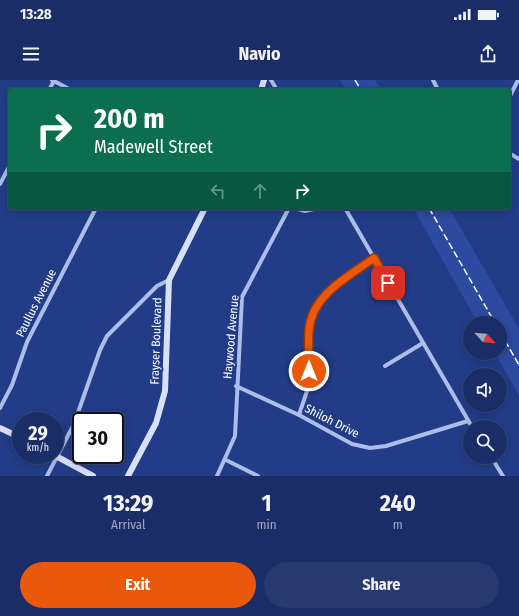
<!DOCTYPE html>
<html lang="en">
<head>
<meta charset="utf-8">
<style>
  :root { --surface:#1a2d66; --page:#27396f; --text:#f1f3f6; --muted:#9fa8bf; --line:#38497a; --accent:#ea580c }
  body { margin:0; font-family:"Fira Sans Condensed",sans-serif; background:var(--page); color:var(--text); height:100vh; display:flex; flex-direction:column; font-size:15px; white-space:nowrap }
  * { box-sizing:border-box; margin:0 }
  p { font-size:13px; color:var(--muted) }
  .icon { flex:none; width:22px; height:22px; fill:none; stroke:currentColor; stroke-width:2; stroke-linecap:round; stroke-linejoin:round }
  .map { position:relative; height:396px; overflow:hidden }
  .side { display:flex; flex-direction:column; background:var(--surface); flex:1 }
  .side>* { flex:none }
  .top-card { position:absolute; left:8px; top:8px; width:503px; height:122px; border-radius:4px; box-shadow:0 2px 10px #0003,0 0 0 1px var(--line); background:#0b6e4f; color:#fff; overflow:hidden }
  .needle { width:26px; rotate:116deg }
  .controls { position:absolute; left:463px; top:236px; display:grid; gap:8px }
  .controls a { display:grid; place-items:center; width:44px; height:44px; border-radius:50%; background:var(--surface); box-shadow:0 2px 10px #0003,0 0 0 1px var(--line); font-size:20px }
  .speed { position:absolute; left:12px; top:332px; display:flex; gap:8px; font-size:20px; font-weight:700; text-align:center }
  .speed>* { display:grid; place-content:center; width:52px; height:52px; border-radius:50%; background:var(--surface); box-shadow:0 2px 10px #0003,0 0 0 1px var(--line); line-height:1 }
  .speed small { font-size:10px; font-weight:400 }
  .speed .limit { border:2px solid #111; border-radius:6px; background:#fff; color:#111 }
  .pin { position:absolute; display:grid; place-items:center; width:34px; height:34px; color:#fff; margin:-17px; border-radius:8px; box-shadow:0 2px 6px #0006 }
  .me { position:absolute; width:44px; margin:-22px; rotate:0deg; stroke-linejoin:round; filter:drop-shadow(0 0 3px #0008) }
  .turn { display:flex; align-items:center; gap:14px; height:84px; padding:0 20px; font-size:18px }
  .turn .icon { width:52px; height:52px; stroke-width:2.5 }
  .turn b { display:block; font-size:28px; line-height:34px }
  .lanes { display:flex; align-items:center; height:38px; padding:0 20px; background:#0003; justify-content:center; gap:20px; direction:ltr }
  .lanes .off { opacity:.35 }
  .eta { display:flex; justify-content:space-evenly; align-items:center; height:68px; text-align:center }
  .eta b { font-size:24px; font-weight:700; line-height:28px }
  .action { display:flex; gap:8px; margin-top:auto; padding:8px 20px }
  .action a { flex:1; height:46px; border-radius:24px; background:var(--accent); color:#fff; font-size:16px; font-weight:700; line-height:46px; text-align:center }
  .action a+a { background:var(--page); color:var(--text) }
  .status { display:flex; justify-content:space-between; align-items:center; height:28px; padding:0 20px; background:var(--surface); direction:ltr }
  .status svg { height:11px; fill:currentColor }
  header { display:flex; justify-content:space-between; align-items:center; height:52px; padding:0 20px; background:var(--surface); font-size:18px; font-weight:700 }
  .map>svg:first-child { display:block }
  .green { fill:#2c4ba0 }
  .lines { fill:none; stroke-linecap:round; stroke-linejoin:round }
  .street { stroke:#adbdea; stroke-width:4 }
  .secondary { stroke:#d8e0f8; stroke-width:6 }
  .rail { stroke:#fff; stroke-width:1.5; stroke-dasharray:7 3; stroke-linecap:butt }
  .route-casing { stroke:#983908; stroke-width:10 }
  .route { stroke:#ea580c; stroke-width:7 }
  .labels { text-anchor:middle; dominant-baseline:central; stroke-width:4; stroke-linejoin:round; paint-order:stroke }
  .street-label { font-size:12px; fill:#fff; stroke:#223c88 }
</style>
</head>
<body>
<div class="status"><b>13:28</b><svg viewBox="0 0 49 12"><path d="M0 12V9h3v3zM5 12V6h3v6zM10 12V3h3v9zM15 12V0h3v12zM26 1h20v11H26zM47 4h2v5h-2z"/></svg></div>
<header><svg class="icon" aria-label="menu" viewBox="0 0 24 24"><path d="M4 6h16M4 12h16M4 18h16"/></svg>Navio<svg class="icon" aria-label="share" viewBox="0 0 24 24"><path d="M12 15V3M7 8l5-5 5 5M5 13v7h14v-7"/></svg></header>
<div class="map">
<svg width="519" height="396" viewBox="0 0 519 396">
  <rect width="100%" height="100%" fill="#223c88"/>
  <g class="green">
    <polygon points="340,0 375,0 381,10 346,10"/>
    <polygon points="413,128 449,128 519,249 519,315 495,273 500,273 500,243 478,243"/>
  </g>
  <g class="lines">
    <g class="street">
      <polyline points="52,0 71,10"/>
      <polyline points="271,0 277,10"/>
      <polyline points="433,0 438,10"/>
      <polyline points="49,10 54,1"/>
      <polyline points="509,18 518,0"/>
      <polyline points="509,73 519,79"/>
      <polyline points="0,104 10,85"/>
      <polyline points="295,128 305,131 318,128"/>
      <polyline points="345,128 472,347"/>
      <polyline points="385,286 423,263"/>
      <polyline points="236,306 299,335 352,364 370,368 386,366 468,341"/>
      <polyline points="0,328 12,305 27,262 96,128"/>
      <polyline points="299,335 309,305 309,249 314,229 326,214 374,178"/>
      <polyline points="491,377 503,396"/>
      <polyline points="226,380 258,396"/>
      <polyline points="47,396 74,344 100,270 107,256 157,206 169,200"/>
      <polyline points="217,396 235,356 242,217 289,128"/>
    </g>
    <g class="secondary">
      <polyline points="261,10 264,0"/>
      <polyline points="0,348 21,358"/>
      <polyline points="54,375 93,396"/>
      <polyline points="128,396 156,343 165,311 169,200 205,128"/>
    </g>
    <g class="rail">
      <polyline points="355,0 361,10"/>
      <polyline points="429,128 495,243"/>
      <polyline points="500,252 519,285"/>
    </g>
  </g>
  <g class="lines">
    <g class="route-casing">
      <path id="route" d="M 309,291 C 309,278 308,264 309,251 C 311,215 348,197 374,178 L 388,203"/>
    </g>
    <use href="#route" class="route"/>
  </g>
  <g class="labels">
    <g class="street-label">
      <text transform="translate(36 223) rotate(-63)">Paullus Avenue</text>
      <text transform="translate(231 257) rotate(-85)">Haywood Avenue</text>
      <text transform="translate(156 261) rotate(-88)">Frayser Boulevard</text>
      <text transform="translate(332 341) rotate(27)">Shiloh Drive</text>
    </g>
  </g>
</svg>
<div class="controls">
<a><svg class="needle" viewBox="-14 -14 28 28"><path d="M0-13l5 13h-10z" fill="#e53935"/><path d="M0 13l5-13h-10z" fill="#9fa8bf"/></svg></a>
<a><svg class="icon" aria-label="sound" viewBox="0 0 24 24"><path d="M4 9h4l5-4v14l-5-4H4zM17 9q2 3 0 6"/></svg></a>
<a><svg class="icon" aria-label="search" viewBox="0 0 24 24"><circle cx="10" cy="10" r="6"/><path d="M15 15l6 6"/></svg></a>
</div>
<div class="speed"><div>29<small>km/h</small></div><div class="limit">30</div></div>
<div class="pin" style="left:388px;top:203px;background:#d93025"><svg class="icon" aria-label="arrive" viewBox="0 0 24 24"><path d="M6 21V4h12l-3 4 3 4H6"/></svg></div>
<svg class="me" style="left:309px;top:291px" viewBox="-20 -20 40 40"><circle r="17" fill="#ea580c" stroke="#fff" stroke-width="3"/><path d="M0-11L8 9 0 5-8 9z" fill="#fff"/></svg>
<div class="top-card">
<div class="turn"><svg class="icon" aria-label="right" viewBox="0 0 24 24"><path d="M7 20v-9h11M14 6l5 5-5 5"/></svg><div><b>200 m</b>Madewell Street</div></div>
<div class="lanes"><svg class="icon off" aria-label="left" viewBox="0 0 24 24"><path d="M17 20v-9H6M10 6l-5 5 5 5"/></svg><svg class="icon off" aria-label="ahead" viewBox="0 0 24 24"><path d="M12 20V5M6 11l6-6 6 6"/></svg><svg class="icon" aria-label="right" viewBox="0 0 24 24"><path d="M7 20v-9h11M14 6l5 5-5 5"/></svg></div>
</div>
</div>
<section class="side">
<div class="eta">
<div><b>13:29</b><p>Arrival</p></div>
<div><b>1</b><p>min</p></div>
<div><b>240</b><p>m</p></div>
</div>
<div class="action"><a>Exit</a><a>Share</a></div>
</section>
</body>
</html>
